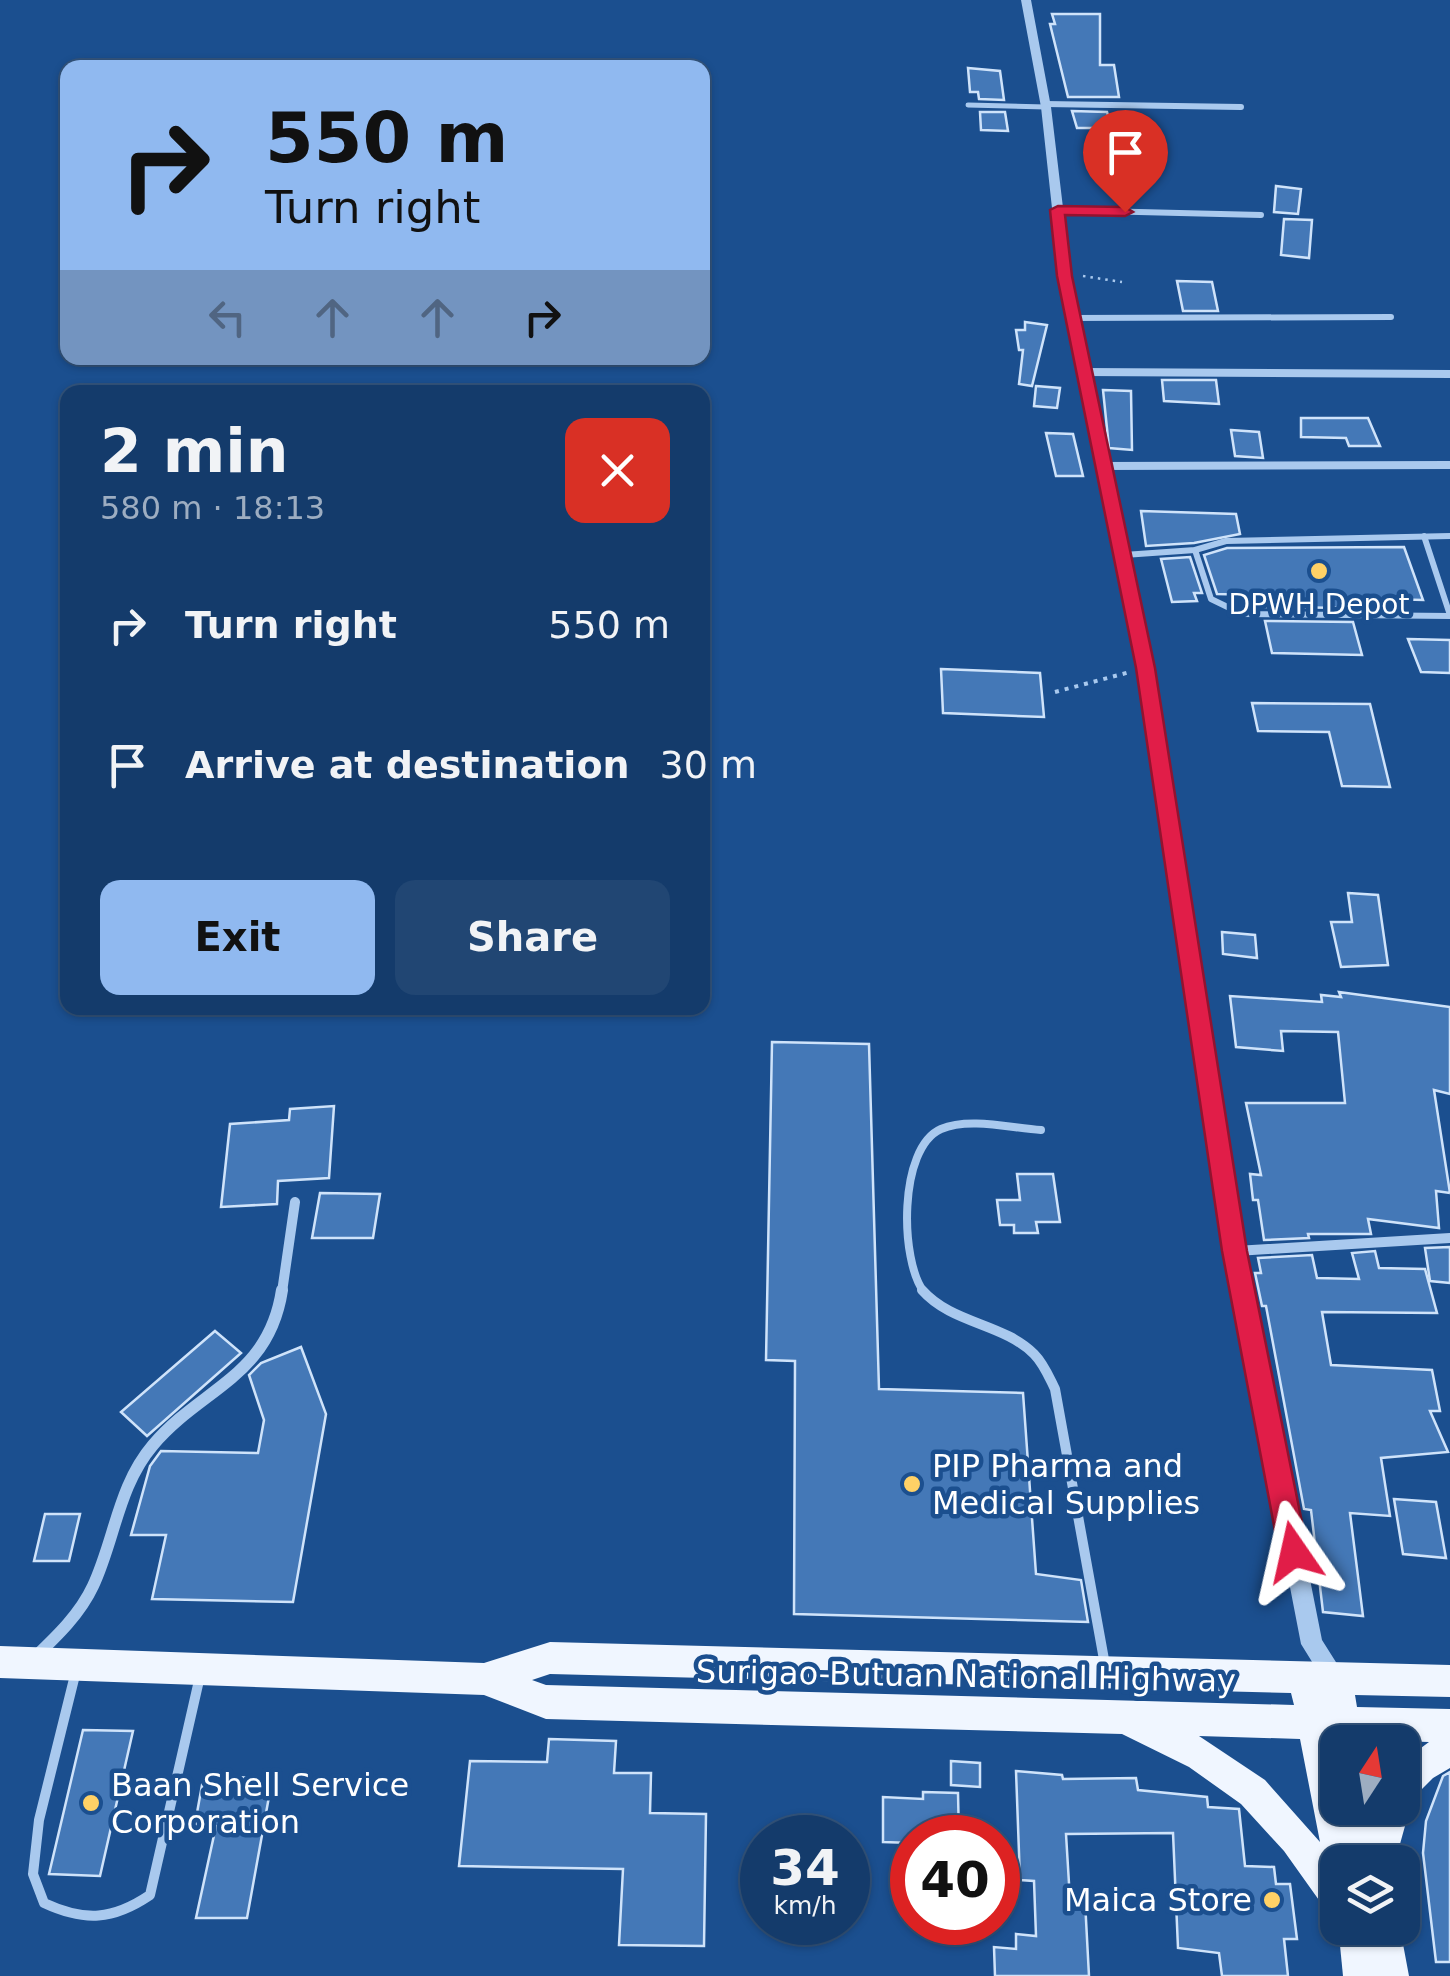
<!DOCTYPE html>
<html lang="en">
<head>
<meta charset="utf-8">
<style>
  :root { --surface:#143b6b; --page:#214673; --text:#f1f3f6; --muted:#9dadc1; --line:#33557e; --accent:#90b9f0 }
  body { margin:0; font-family:"DejaVu Sans",sans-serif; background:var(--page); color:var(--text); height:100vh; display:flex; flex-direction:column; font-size:38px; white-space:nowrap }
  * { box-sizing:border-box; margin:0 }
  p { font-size:32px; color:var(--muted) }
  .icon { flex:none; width:55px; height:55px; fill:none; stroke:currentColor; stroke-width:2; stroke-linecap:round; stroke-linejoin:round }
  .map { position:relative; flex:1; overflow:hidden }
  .drawer { position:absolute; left:60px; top:385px; width:650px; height:630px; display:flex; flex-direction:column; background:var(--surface); border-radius:20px; box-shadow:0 2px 8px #0004,0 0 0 2px var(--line) }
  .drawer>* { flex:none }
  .hud { position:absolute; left:60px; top:60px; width:650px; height:305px; border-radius:20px; box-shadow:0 2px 8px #0004,0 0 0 2px var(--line); background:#90b9f0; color:#111; overflow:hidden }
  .needle { width:65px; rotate:12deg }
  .fabs { position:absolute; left:1320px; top:1725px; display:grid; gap:20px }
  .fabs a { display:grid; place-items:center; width:100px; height:100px; border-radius:20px; background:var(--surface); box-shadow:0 2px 8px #0004,0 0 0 2px var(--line); font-size:50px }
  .speed { position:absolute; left:740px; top:1815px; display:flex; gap:20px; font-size:50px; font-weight:700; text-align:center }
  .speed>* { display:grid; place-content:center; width:130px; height:130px; border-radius:50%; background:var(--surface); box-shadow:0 2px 8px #0004,0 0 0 2px var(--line); line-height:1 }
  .speed small { font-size:25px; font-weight:400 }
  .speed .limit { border:15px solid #d22; background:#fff; color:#111 }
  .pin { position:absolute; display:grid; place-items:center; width:85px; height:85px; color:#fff; margin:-102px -42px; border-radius:50% 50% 50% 0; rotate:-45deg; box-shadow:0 0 10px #0007 }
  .pin .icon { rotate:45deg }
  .me { position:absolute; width:110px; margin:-55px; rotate:349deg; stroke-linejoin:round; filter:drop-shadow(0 0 8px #0008) }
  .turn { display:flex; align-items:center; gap:35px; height:210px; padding:0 40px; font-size:45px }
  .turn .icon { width:130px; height:130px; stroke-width:2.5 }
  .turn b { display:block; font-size:70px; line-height:85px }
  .lanes { display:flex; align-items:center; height:95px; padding:0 40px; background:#0003; justify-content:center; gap:50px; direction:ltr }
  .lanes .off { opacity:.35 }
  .round { display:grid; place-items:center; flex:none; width:105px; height:105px; border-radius:20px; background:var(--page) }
  .overview { display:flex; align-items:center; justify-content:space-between; height:170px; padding:0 40px }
  h1 { font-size:60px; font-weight:600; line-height:75px }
  .button { display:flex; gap:20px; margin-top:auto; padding:20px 40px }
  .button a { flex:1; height:115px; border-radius:20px; background:var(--accent); color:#111; font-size:40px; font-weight:600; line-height:115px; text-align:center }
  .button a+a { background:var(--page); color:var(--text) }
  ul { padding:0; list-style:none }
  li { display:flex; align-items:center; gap:30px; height:140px; padding:0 40px }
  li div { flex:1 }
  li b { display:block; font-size:38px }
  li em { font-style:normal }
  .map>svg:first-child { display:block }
  .building { fill:#4478b7; stroke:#cfe3fa; stroke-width:2.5 }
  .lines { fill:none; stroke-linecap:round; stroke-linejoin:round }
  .path-far1 { stroke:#a9c9ee; stroke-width:2.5; stroke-dasharray:2.5 5; stroke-linecap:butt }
  .path { stroke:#a9c9ee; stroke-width:4; stroke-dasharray:4 6; stroke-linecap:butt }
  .service-far3 { stroke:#a9c9ee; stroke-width:5 }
  .service-far2 { stroke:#a9c9ee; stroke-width:6 }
  .service-far1 { stroke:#a9c9ee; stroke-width:8 }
  .service { stroke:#a9c9ee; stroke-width:10 }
  .minor-far3 { stroke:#a9c9ee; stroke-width:6 }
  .minor-far2 { stroke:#a9c9ee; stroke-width:8 }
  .minor-far1 { stroke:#a9c9ee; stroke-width:10 }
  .minor { stroke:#a9c9ee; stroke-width:12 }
  .tertiary { fill:#a9c9ee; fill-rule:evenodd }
  .primary { fill:#f0f6ff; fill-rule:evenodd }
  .route { fill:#e11d48; stroke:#92132f; stroke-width:2.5 }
  .poi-dot { fill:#ffd166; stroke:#1b4f8f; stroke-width:4 }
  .labels { text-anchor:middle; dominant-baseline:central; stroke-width:9; stroke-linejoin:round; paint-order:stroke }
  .poi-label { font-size:28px; fill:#fff; stroke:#1b4f8f }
  .near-poi-label { font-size:32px; fill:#fff; stroke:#1b4f8f; text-anchor:start }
  .near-street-label { font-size:32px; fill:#fff; stroke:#1b4f8f }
</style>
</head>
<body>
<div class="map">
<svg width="1450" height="1976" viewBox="0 0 1450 1976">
  <rect width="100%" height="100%" fill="#1b4f8f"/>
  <g class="building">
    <polygon points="1052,14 1100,14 1100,65 1114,65 1119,97 1068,97 1050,24 1055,24"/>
    <polygon points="968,68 1000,71 1004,100 979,99 978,92 970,92"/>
    <polygon points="1072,111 1107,112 1112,128 1077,128"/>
    <polygon points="980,112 1005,112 1008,131 981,130"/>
    <polygon points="1276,186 1301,189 1298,214 1274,212"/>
    <polygon points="1284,219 1312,220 1309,258 1281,255"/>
    <polygon points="1177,281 1212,282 1218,311 1183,311"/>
    <polygon points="1025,322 1047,325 1032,386 1019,384 1023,350 1019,350 1016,330 1025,330"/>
    <polygon points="1162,380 1216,380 1219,404 1164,401"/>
    <polygon points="1036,386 1060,388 1057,408 1034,406"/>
    <polygon points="1103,390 1131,391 1132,450 1109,448"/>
    <polygon points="1301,418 1368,418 1380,446 1349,446 1346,438 1301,437"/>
    <polygon points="1231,430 1259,432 1263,458 1235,456"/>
    <polygon points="1046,433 1073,434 1083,476 1056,476"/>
    <polygon points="1141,511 1236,514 1240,534 1194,543 1146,546"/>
    <polygon points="1404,547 1423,600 1346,598 1349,608 1262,607 1259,595 1217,594 1204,555 1227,548"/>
    <polygon points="1190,557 1202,593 1194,593 1197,601 1172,602 1161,559"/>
    <polygon points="1265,621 1353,622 1362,655 1272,653"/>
    <polygon points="1408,639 1450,640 1450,673 1421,672"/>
    <polygon points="941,669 1040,673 1044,717 943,713"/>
    <polygon points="1252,703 1370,704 1390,787 1342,786 1329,732 1258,731"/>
    <polygon points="1348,893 1378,895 1388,965 1341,967 1331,922 1352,922"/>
    <polygon points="1222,932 1255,935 1257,958 1223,954"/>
    <polygon points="1339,992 1450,1007 1450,1094 1434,1090 1450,1193 1436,1191 1439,1228 1368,1219 1371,1234 1308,1234 1309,1238 1264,1240 1258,1200 1253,1200 1250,1174 1261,1175 1246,1103 1345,1103 1338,1032 1281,1031 1283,1051 1236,1047 1230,996 1322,1002 1321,995 1341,997"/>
    <polygon points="772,1042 869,1044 879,1389 1023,1393 1036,1574 1081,1580 1088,1622 794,1614 795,1361 766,1360"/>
    <polygon points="334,1106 329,1178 278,1181 277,1204 221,1207 230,1124 289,1120 290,1109"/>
    <polygon points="1017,1174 1053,1174 1060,1222 1036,1222 1038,1233 1014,1233 1014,1225 1000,1225 997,1200 1020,1200"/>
    <polygon points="320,1193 380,1194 373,1238 312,1238"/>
    <polygon points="1450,1247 1450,1283 1430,1281 1425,1248"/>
    <polygon points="1375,1251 1379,1268 1425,1269 1437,1313 1322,1312 1331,1365 1432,1370 1440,1411 1430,1411 1448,1452 1381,1458 1390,1516 1350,1513 1363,1616 1323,1612 1311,1510 1304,1509 1266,1306 1262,1306 1255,1273 1261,1273 1258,1258 1312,1255 1317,1278 1359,1279 1352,1253"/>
    <polygon points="215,1331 241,1353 147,1436 121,1412"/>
    <polygon points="301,1347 326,1414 293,1602 152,1599 166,1535 131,1535 150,1466 161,1451 258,1453 264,1420 249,1375 261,1363"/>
    <polygon points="1394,1499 1436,1502 1446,1558 1403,1554"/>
    <polygon points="45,1514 80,1514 69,1561 34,1561"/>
    <polygon points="83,1730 133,1731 100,1876 49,1874"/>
    <polygon points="549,1739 616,1741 614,1773 651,1773 650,1813 706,1814 704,1946 619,1945 623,1869 459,1866 470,1761 547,1762"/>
    <polygon points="951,1761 980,1763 980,1787 951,1785"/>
    <polygon points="1016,1771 1062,1775 1063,1779 1136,1778 1138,1790 1207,1797 1208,1807 1239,1809 1245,1866 1274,1867 1276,1884 1290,1884 1297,1939 1284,1939 1288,1976 1222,1976 1219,1953 1178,1948 1173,1833 1066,1834 1070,1900 1085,1901 1089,1976 995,1976 994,1947 1016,1949 1016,1934 1036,1936 1034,1881 1020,1880"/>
    <polygon points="1450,1772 1450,1962 1436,1962 1423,1853 1426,1821 1443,1776"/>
    <polygon points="204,1774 272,1780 247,1918 196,1918 216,1826 195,1824"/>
    <polygon points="923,1792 958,1793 959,1838 912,1838 912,1843 883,1842 883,1797 923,1799"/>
  </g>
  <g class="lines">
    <polyline class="path-far1" points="1083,276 1122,282"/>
    <polyline class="path" points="1055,692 1130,672"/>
    <polyline class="service-far3" points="968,105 1046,107"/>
    <g class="service-far2">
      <polyline points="1424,536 1450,615"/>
      <polyline points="1195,550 1211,599 1242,614 1450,616"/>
      <polyline points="1124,555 1195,550 1226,541 1450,536"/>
    </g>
    <path class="service-far1" d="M 924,1292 C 900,1261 898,1148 941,1129 C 969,1117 1011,1128 1041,1130"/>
    <g class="service">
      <path d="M 922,1290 C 952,1324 1003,1323 1034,1354 C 1044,1364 1049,1377 1055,1389 L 1105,1665"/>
      <path d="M 75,1675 L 39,1820 L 33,1874 L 44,1903 C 85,1922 113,1920 150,1895 L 200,1676"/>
    </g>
    <g class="minor-far3">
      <polyline points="1045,104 1241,107"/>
      <polyline points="1057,210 1261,215"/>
      <polyline points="1072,318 1391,317"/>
    </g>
    <g class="minor-far2">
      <polyline points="1083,372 1450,374"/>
      <polyline points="1101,466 1450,465"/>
    </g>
    <g class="minor-far1">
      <polyline points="1236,1251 1450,1238"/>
      <polyline points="282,1292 295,1202"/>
    </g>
    <path class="minor" d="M 35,1657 C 57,1636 80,1614 93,1586 C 115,1539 118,1486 153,1445 C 201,1388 269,1377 282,1290"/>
    <polygon class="tertiary" points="1021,0 1031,0 1051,107 1074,300 1152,668 1245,1251 1322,1640 1346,1678 1343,1686 1335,1689 1327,1686 1301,1644 1225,1251 1138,668 1062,300 1041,107"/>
    <g class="primary">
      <path d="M 550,1642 L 1450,1665 L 1450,1697 L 1355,1695 L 1357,1707 L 1450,1709 L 1450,1768 L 1433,1778 L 1408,1803 L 1410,1808 L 1395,1862 L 1338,1862 L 1338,1915 L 1326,1910 L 1284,1851 L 1241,1804 L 1189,1767 L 1122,1734 L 546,1719 L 484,1695 L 0,1678 L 0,1646 L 484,1663 ZM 550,1674 L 1291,1693 L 1294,1705 L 546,1685 L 532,1680 ZM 1199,1736 L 1300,1739 L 1320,1842 L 1265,1780 ZM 1363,1740 L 1429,1742 L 1402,1762 L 1402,1808 L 1338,1808 L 1338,1742 Z"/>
      <polygon points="1338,1925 1400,1928 1409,1976 1343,1976"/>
    </g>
  </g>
  <polygon class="route" points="1058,206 1125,207 1133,212 1125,216 1065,215 1072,276 1155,668 1247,1251 1308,1552 1304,1561 1294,1565 1283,1561 1279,1552 1222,1251 1136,668 1057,276 1050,210"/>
  <g class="poi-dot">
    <circle cx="1319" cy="571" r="10"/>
    <circle cx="912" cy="1484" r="10"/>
    <circle cx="91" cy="1803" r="10"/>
    <circle cx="1272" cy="1900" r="10"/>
  </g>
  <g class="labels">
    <g class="poi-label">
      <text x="1319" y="604">DPWH Depot</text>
    </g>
    <g class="near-poi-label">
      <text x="932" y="1466">PIP Pharma and<tspan x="932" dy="37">Medical Supplies</tspan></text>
      <text x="111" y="1785">Baan Shell Service<tspan x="111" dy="37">Corporation</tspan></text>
      <text x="1252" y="1900" text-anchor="end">Maica Store</text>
    </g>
    <g class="near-street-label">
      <text transform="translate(966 1676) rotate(1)">Surigao-Butuan National Highway</text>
    </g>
  </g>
</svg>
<div class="fabs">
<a><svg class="needle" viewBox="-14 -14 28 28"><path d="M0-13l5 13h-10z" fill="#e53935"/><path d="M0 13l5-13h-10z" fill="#9dadc1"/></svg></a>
<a><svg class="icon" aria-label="layers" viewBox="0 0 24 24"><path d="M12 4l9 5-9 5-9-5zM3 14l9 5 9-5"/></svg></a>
</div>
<div class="speed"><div>34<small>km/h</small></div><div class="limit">40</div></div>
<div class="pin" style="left:1125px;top:212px;background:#d93025"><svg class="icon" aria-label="arrive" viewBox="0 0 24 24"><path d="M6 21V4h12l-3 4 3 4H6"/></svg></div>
<svg class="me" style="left:1294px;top:1552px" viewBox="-20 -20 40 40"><path d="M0-17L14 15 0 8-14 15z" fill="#e11d48" stroke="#fff" stroke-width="4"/></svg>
<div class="hud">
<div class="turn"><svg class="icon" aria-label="right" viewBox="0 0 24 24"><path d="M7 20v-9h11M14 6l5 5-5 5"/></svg><div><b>550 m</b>Turn right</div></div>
<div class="lanes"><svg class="icon off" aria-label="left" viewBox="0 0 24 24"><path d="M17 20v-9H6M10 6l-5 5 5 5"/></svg><svg class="icon off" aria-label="ahead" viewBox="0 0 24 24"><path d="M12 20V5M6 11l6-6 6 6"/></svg><svg class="icon off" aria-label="ahead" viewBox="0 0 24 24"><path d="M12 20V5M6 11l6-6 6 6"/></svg><svg class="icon" aria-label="right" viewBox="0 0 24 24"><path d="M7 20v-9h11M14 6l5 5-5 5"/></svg></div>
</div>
<section class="drawer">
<div class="overview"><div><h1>2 min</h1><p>580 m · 18:13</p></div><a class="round" style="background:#d93025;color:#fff"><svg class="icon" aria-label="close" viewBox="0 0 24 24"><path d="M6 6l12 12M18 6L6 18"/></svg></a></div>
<ul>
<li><svg class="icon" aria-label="right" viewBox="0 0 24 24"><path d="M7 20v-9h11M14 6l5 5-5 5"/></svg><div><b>Turn right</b></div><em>550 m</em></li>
<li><svg class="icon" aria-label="arrive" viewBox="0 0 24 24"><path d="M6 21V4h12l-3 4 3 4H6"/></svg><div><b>Arrive at destination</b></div><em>30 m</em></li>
</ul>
<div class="button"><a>Exit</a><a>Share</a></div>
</section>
</div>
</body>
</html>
